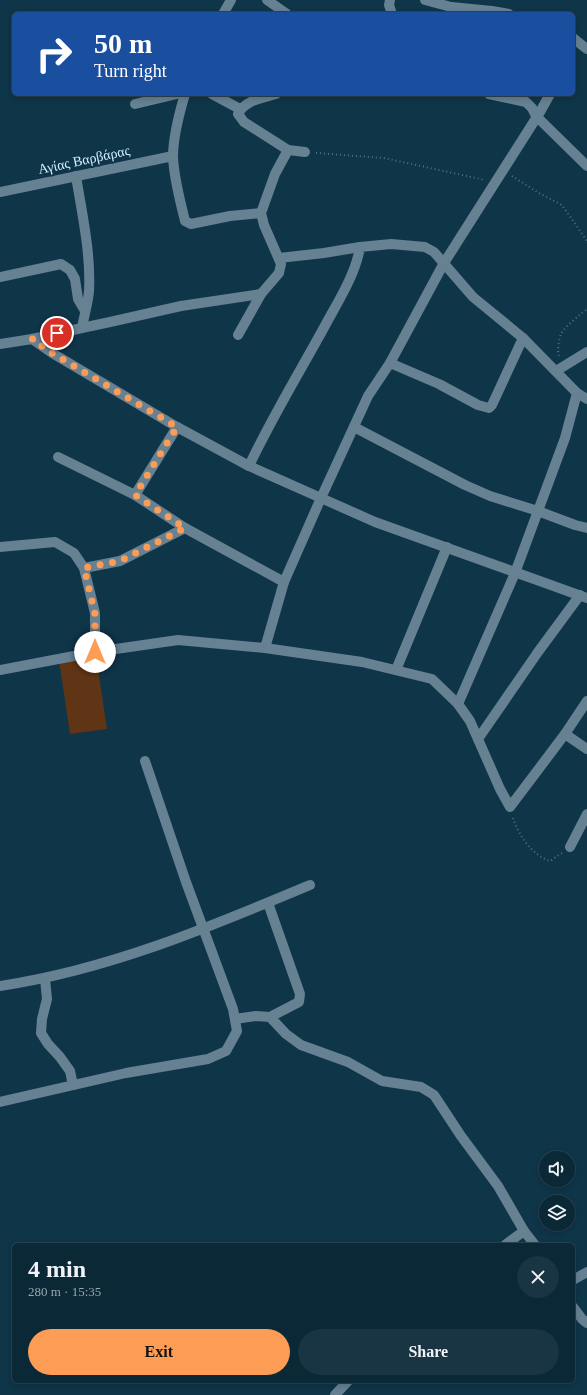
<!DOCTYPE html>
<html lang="en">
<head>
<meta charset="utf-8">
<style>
  :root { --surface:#0b2837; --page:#193442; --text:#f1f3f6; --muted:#9aa6ad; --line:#2b4452; --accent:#fd9c55 }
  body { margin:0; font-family:Georgia,serif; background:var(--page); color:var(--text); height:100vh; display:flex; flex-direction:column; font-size:15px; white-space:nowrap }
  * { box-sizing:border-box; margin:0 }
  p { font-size:13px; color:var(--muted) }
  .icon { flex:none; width:22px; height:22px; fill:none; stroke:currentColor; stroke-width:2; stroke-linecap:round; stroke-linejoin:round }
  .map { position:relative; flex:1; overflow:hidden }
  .sheet { position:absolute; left:12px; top:1243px; width:563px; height:140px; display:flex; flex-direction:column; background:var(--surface); border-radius:6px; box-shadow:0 2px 6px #0003,0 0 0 1px var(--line) }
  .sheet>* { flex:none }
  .top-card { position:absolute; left:12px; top:12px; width:563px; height:84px; border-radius:6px; box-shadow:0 2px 6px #0003,0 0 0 1px var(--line); background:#1a4fa0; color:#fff; overflow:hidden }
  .tools { position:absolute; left:539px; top:1151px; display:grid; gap:8px }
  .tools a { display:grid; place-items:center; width:36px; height:36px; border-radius:50%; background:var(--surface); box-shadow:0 2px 6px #0003,0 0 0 1px var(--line); font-size:20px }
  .pin { position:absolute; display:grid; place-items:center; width:34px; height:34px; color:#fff; margin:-17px; border:2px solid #fff; border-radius:50%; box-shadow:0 1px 4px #0007 }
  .me { position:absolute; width:44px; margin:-22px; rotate:0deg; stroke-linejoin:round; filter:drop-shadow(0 0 3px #0008) }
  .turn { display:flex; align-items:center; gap:14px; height:84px; padding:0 16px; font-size:18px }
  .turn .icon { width:52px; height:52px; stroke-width:2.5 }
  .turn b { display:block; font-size:28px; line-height:34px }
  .round { display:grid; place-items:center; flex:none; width:42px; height:42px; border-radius:21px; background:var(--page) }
  .head { display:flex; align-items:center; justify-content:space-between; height:68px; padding:0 16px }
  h1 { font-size:24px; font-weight:700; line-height:30px }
  .primary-button { display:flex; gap:8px; margin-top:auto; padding:8px 16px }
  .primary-button a { flex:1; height:46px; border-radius:24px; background:var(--accent); color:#111; font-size:16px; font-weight:700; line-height:46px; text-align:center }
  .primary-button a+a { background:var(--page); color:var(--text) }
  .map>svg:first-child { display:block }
  .green { fill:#603515 }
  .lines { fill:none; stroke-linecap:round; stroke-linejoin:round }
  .path { stroke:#4f7184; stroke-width:2; stroke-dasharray:1 3; stroke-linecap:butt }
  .minor { stroke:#668192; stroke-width:10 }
  .route { stroke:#fd9c55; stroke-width:7; stroke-dasharray:0 12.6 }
  .labels { text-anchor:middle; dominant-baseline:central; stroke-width:4; stroke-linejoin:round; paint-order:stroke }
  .street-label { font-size:14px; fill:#d2edfe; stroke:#0f3549 }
</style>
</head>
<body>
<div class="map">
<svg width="587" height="1395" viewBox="0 0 587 1395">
  <rect width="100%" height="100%" fill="#0f3549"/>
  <polygon class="green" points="96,655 107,729 70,734 59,660"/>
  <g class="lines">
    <g class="path">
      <polyline points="316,153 384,158 485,180"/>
      <polyline points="512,176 539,193 562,205 587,241"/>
      <path d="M 559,356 C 557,351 559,339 561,334 C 564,327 581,314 587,309"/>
      <path d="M 513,818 C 519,836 532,855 550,861 L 562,853"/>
    </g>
    <g class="minor">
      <polyline points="267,0 287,14"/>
      <polyline points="390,0 389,5 392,14"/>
      <polyline points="425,0 451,7 492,11 509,14"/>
      <polyline points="223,14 231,0"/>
      <polyline points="573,38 587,49"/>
      <path d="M 185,94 C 179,114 173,136 173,157 C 174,179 180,200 185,221 L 191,224 L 230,216 L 261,213"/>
      <polyline points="212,94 240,109"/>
      <path d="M 276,94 C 262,98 245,100 238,114 L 244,122 L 288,150 L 305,152"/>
      <polyline points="489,94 526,102 532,108 536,116 587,166"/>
      <polyline points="550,94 540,112 444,263 390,363 368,396 321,498 375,522 587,598"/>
      <polyline points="135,104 177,94"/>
      <polyline points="0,192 173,156"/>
      <polyline points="279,258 324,253 360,247"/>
      <polyline points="0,277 61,264 70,270 75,279 78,299 85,311"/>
      <polyline points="82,328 110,322 181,306 261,294"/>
      <polyline points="238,335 261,294 279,273 281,264 264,225 261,213 275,174 288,150"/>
      <path d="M 32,339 L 82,328 C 84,316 88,303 89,291 C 91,253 82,214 76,176"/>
      <polyline points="0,344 32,339 52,353 177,427 249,466 321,498 284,582 265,648 178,640 95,652 0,670"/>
      <polyline points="390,363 439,384 478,405 489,408 492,405 523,338"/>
      <polyline points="556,371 587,352"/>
      <polyline points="177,427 135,495 185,528 284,582"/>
      <polyline points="354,427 465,485 490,496 538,511 575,525 587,528"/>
      <polyline points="58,457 135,495"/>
      <path d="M 249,466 C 272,417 301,370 327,322 C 339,300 356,273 360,247 L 391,244 L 425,247 L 434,252 L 473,297 L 523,338 L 577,393 L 587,399"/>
      <polyline points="0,547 55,542 74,553 84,568 95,613 95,652"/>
      <polyline points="84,568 120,561 185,528"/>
      <polyline points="265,648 362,662 432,679 458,704 470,721 500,789 510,807 565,734 587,701"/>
      <polyline points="396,670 447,547"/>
      <polyline points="458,704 515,573 565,438 577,393"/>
      <polyline points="565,734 587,749"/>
      <polyline points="478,739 538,652 580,595"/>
      <polyline points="570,847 587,814"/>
      <polyline points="268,903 300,994 299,1002 270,1017"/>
      <polyline points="45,979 47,999 42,1019 41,1033 48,1044 60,1057 70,1071 73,1085"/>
      <path d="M 0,986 C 108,970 210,927 310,885"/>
      <polyline points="235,1019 256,1016 270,1017 286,1034 301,1045 348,1062 382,1081 421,1087 434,1095 461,1136 498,1186 524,1231 535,1245"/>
      <polyline points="0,1102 126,1073 208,1059 226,1051 237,1031 233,1009 186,882 145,761"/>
      <polyline points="505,1245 524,1231"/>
      <polyline points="573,1280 587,1272"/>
      <polyline points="573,1307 582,1319 587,1323"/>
      <polyline points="335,1395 348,1381"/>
    </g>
  </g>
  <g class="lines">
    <polyline class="route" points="57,333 32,339 52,353 177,427 135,495 185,528 120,561 84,568 95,614 95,652"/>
  </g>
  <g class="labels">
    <g class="street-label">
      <text transform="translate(84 160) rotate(-12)">Αγίας Βαρβάρας</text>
    </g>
  </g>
</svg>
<div class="tools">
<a><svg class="icon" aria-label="sound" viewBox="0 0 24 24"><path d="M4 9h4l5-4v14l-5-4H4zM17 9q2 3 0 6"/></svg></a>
<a><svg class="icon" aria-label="layers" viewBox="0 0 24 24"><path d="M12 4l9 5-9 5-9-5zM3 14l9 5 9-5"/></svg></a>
</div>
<div class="pin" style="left:57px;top:333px;background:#d93025"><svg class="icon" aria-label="arrive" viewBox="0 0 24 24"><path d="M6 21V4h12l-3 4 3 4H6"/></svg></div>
<svg class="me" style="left:95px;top:652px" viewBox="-20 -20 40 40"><circle r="19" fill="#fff"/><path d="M0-13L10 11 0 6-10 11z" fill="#fd9c55"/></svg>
<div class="top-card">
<div class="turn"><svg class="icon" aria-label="right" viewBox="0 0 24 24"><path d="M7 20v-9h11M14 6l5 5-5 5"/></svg><div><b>50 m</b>Turn right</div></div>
</div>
<section class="sheet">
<div class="head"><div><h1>4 min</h1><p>280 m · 15:35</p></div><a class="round"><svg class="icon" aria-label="close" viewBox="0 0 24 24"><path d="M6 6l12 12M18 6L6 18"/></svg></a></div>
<div class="primary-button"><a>Exit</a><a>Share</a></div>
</section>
</div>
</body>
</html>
